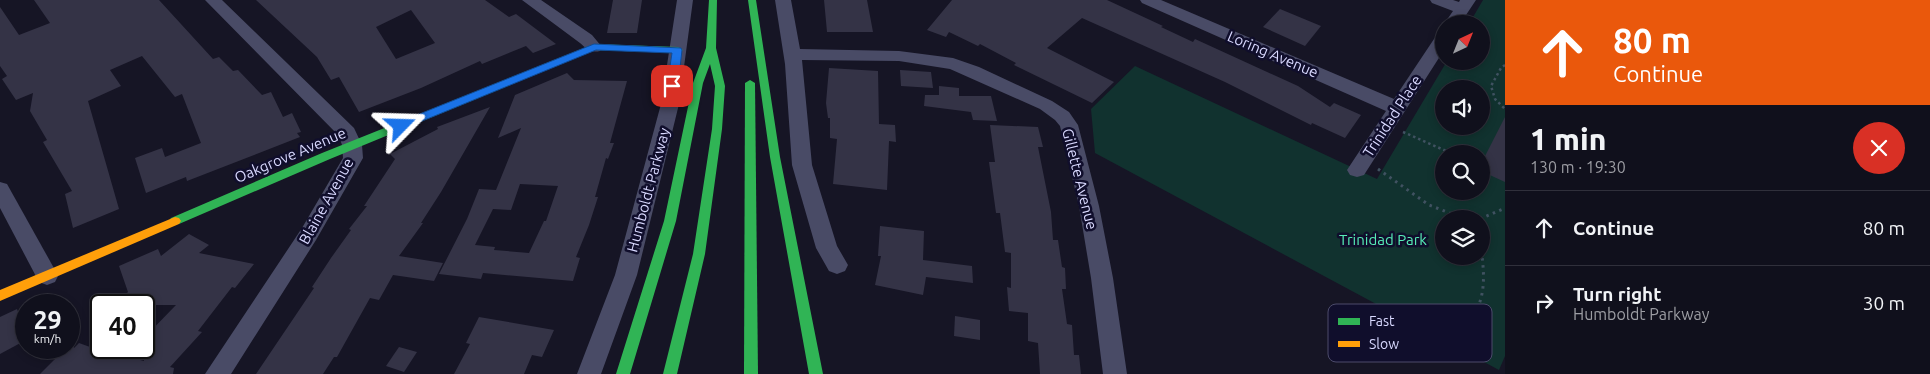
<!DOCTYPE html>
<html lang="en">
<head>
<meta charset="utf-8">
<style>
  :root { --surface:#10101c; --page:#191925; --text:#f1f3f6; --muted:#9c9da3; --line:#30303b }
  body { margin:0; font-family:Ubuntu,sans-serif; background:var(--page); color:var(--text); height:100vh; display:flex; flex-direction:column; font-size:19px; white-space:nowrap }
  * { box-sizing:border-box; margin:0 }
  p { font-size:16px; color:var(--muted) }
  .icon { flex:none; width:28px; height:28px; fill:none; stroke:currentColor; stroke-width:2; stroke-linecap:round; stroke-linejoin:round }
  .map { position:relative; flex:1; overflow:hidden }
  .drawer { display:flex; flex-direction:column; background:var(--surface); width:425px }
  .drawer>* { flex:none }
  .top-card { background:#ea580c; color:#fff; overflow:hidden }
  .needle { width:32px; rotate:43deg }
  .buttons { position:absolute; left:1435px; top:15px; display:grid; gap:10px }
  .buttons a { display:grid; place-items:center; width:55px; height:55px; border-radius:50%; background:var(--surface); box-shadow:0 2px 8px #0003,0 0 0 1px var(--line); font-size:25px }
  .speed { position:absolute; left:15px; top:294px; display:flex; gap:10px; font-size:25px; font-weight:700; text-align:center }
  .speed>* { display:grid; place-content:center; width:65px; height:65px; border-radius:50%; background:var(--surface); box-shadow:0 2px 8px #0003,0 0 0 1px var(--line); line-height:1 }
  .speed small { font-size:12px; font-weight:400 }
  .speed .limit { border:2px solid #111; border-radius:8px; background:#fff; color:#111 }
  .pin { position:absolute; display:grid; place-items:center; width:42px; height:42px; color:#fff; margin:-21px; border-radius:10px; box-shadow:0 2px 8px #0006 }
  .me { position:absolute; width:55px; margin:-28px; rotate:68deg; stroke-linejoin:round; filter:drop-shadow(0 0 4px #0008) }
  .turn { display:flex; align-items:center; gap:18px; height:105px; padding:0 25px; font-size:22px }
  .turn .icon { width:65px; height:65px; stroke-width:2.5 }
  .turn b { display:block; font-size:35px; line-height:42px }
  .round { display:grid; place-items:center; flex:none; width:52px; height:52px; border-radius:26px; background:var(--page) }
  .overview { display:flex; align-items:center; justify-content:space-between; height:85px; padding:0 25px }
  h1 { font-size:30px; font-weight:800; line-height:38px }
  ul { padding:0; list-style:none }
  li { display:flex; align-items:center; gap:15px; height:75px; padding:0 25px; border-top:1px solid var(--line) }
  li div { flex:1 }
  li b { display:block; font-size:19px }
  li em { font-style:normal }
  main { display:flex; flex:1; min-height:0 }
  .map>svg:first-child { display:block }
  .green { fill:#11322f; fill-rule:evenodd }
  .building { fill:#343346; fill-rule:evenodd }
  .lines { fill:none; stroke-linecap:round; stroke-linejoin:round }
  .path-far1 { stroke:#405261; stroke-width:2.5; stroke-dasharray:2.5 3; stroke-linecap:butt }
  .path { stroke:#405261; stroke-width:3; stroke-dasharray:2.5 4.5; stroke-linecap:butt }
  .street { fill:#494b66; fill-rule:evenodd }
  .fast { fill:#30b455; fill-rule:evenodd }
  .slow { fill:#ff9f0a; fill-rule:evenodd }
  .route { fill:#1a73e8; stroke:#114b97 }
  .labels { text-anchor:middle; dominant-baseline:central; stroke-width:5; stroke-linejoin:round; paint-order:stroke }
  .street-label { font-size:15px; fill:#d9d9ff; stroke:#100e2c }
  .park-label { font-size:15px; fill:#57edb7; stroke:#100e2c }
  .key { fill:#100e2c; stroke:#4c4b6b; stroke-width:1 }
  .key-label { font-size:14px; fill:#d9d9ff }
</style>
</head>
<body>
<main>
<div class="map">
<svg width="1505" height="374" viewBox="0 0 1505 374">
  <rect width="100%" height="100%" fill="#161525"/>
  <path class="green" d="M 1483,0 L 1505,0 L 1505,356 L 1499,370 L 1095,153 L 1091,109 L 1135,66 L 1377,179 L 1447,61 L 1481,61 L 1481,24 L 1469,24 ZM 1444,89 L 1481,89 L 1481,126 L 1444,126 ZM 1444,154 L 1481,154 L 1481,191 L 1444,191 ZM 1444,219 L 1481,219 L 1481,256 L 1444,256 Z"/>
  <g class="building">
    <polygon points="34,0 159,0 213,59 219,57 233,71 238,70 262,95 271,92 283,117 292,113 301,132 297,133 300,137 187,181 186,177 146,193 135,158 162,148 165,157 201,143 182,94 175,97 142,56 110,70 121,86 88,101 119,209 73,228 65,194 72,191 43,142 47,140 30,111 33,93 16,100 2,79 7,76 0,66 0,7 19,35 50,23"/>
    <path d="M 256,0 L 485,0 L 509,17 L 516,14 L 556,44 L 533,53 L 526,46 L 482,64 L 480,61 L 421,88 L 359,112 L 339,77 L 331,80 L 317,57 ZM 411,10 L 435,43 L 396,59 L 376,27 Z"/>
    <polygon points="613,0 642,0 637,33 607,33"/>
    <polygon points="824,0 867,0 873,32 827,32"/>
    <polygon points="952,0 1107,0 1163,26 1161,27 1193,42 1195,39 1298,86 1330,107 1334,103 1361,115 1345,138 1312,123 1311,125 1225,82 1082,18 1047,48 1114,82 1092,103 1014,65 1016,63 980,44 978,46 949,32 946,37 927,30"/>
    <polygon points="1280,9 1321,26 1305,46 1263,27"/>
    <polygon points="829,68 878,71 879,124 895,125 896,142 889,141 887,190 833,184 837,139 830,138 830,118 828,118 826,103"/>
    <polygon points="900,70 931,72 933,88 901,86"/>
    <path d="M 567,73 L 574,80 L 627,81 L 610,143 L 614,143 L 608,159 L 606,158 L 595,197 L 598,197 L 589,225 L 576,257 L 580,258 L 573,281 L 483,273 L 481,279 L 439,274 L 467,219 L 479,189 L 496,190 L 521,128 L 498,138 L 515,95 ZM 520,184 L 558,186 L 546,221 L 544,221 L 529,253 L 494,250 L 495,247 L 475,245 L 493,209 L 511,210 Z"/>
    <polygon points="939,86 959,88 959,96 991,96 997,121 973,120 971,112 924,106 925,95 939,95"/>
    <polygon points="490,107 441,192 421,223 423,223 399,256 443,263 434,281 393,275 379,300 370,298 337,357 334,357 323,374 256,374 314,288 312,287 331,258 351,230 349,229 367,206 364,206 395,159 390,154 438,129 437,127"/>
    <polygon points="1505,117 1505,182 1481,171 1481,164"/>
    <polygon points="990,125 1038,127 1043,147 1038,147 1051,212 1053,240 1058,240 1062,267 1065,268 1066,289 1062,289 1067,324 1072,325 1074,355 1079,355 1081,374 1040,374 1038,343 1028,341 1028,313 1009,311 1007,287 1011,288 1011,253 1005,252 1000,213 996,213 989,162 995,162"/>
    <polygon points="880,226 924,231 923,260 972,266 973,283 926,277 923,295 875,285 881,256 878,256"/>
    <polygon points="189,234 209,245 199,253 254,264 235,288 232,287 198,331 202,332 170,367 174,368 173,374 40,374 66,348 69,348 72,341 74,348 79,343 115,356 117,354 144,361 144,338 176,305 115,305 128,292 119,266 158,249 161,256"/>
    <polygon points="17,309 26,333 26,340 0,354 0,317"/>
    <polygon points="955,316 980,320 980,340 954,336"/>
    <polygon points="479,317 554,330 542,357 532,355 524,374 454,374 470,344 466,343"/>
    <polygon points="399,347 417,352 404,372 386,366"/>
  </g>
  <g class="lines">
    <g class="path-far1">
      <polyline points="1505,65 1501,68 1491,86 1495,99 1505,109"/>
      <polyline points="1403,132 1453,154"/>
    </g>
    <g class="path">
      <polyline points="1378,169 1429,205 1465,219"/>
      <polyline points="1480,219 1505,208"/>
      <path d="M 1464,325 C 1487,306 1485,276 1481,249"/>
    </g>
    <g class="street">
      <polygon points="205,0 222,0 354,128 362,145 363,158 316,240 231,374 205,374 302,228 343,158 342,145 339,136"/>
      <path d="M 522,0 L 541,0 L 592,35 L 602,47 L 600,51 C 590,53 587,49 580,43 Z"/>
      <polygon points="677,0 693,0 679,104 637,275 601,374 577,374 615,275 661,104"/>
      <polygon points="775,0 791,0 800,49 899,51 953,58 979,67 1052,101 1069,112 1078,125 1099,206 1113,278 1127,374 1103,374 1091,278 1079,206 1060,126 1055,120 1040,109 950,69 899,61 802,60 812,165 837,246 848,265 845,271 837,274 829,271 816,248 792,165 785,64"/>
      <polygon points="1140,0 1161,0 1394,99 1438,33 1444,32 1444,50 1364,175 1357,177 1350,175 1347,170 1386,111 1142,3"/>
      <polygon points="1430,0 1453,0 1459,2 1460,0 1476,0 1460,24 1444,24 1453,11 1432,3"/>
      <polygon points="0,182 7,184 55,270 58,276 55,282 47,285 39,282 0,208"/>
    </g>
    <g class="fast">
      <polygon points="709,0 717,0 716,48 725,86 722,129 705,254 677,374 663,374 693,254 712,129 715,86 710,64 703,83 676,221 630,374 616,374 664,221 693,83 706,48"/>
      <polygon points="748,0 756,0 780,157 823,374 809,374 770,157"/>
      <polygon points="594,44 678,47 683,50 678,53 595,50 330,159 179,224 171,224 169,221 171,218 322,153"/>
      <polygon points="750,80 755,83 758,374 744,374 745,83"/>
    </g>
    <polygon class="slow" points="175,217 179,218 181,221 179,224 0,301 0,290"/>
  </g>
  <polygon class="route" points="594,44 681,48 682,50 678,86 672,89 667,86 672,53 596,50 405,128 401,129 396,126 397,123"/>
  <g class="labels">
    <g class="street-label">
      <text transform="translate(1273 54) rotate(23)">Loring Avenue</text>
      <text transform="translate(1392 116) rotate(-57)">Trinidad Place</text>
      <text transform="translate(290 155) rotate(-23)">Oakgrove Avenue</text>
      <text transform="translate(1080 179) rotate(76)">Gillette Avenue</text>
      <text transform="translate(648 190) rotate(-75)">Humboldt Parkway</text>
      <text transform="translate(326 201) rotate(-61)">Blaine Avenue</text>
    </g>
    <g class="park-label">
      <text x="1383" y="239">Trinidad Park</text>
    </g>
  </g>
  <rect x="1328" y="304" width="164" height="58" rx="8" class="key"/>
  <rect x="1338" y="318" width="22" height="7" fill="#30b455"/>
  <rect x="1338" y="341" width="22" height="6" fill="#ff9f0a"/>
  <g class="key-label">
    <text x="1369" y="326">Fast</text>
    <text x="1369" y="349">Slow</text>
  </g>
</svg>
<div class="buttons">
<a><svg class="needle" viewBox="-14 -14 28 28"><path d="M0-13l5 13h-10z" fill="#e53935"/><path d="M0 13l5-13h-10z" fill="#9c9da3"/></svg></a>
<a><svg class="icon" aria-label="sound" viewBox="0 0 24 24"><path d="M4 9h4l5-4v14l-5-4H4zM17 9q2 3 0 6"/></svg></a>
<a><svg class="icon" aria-label="search" viewBox="0 0 24 24"><circle cx="10" cy="10" r="6"/><path d="M15 15l6 6"/></svg></a>
<a><svg class="icon" aria-label="layers" viewBox="0 0 24 24"><path d="M12 4l9 5-9 5-9-5zM3 14l9 5 9-5"/></svg></a>
</div>
<div class="speed"><div>29<small>km/h</small></div><div class="limit">40</div></div>
<div class="pin" style="left:672px;top:86px;background:#d93025"><svg class="icon" aria-label="arrive" viewBox="0 0 24 24"><path d="M6 21V4h12l-3 4 3 4H6"/></svg></div>
<svg class="me" style="left:401px;top:126px" viewBox="-20 -20 40 40"><path d="M0-17L14 15 0 8-14 15z" fill="#1a73e8" stroke="#fff" stroke-width="4"/></svg>
</div>
<section class="drawer">
<div class="top-card">
<div class="turn"><svg class="icon" aria-label="ahead" viewBox="0 0 24 24"><path d="M12 20V5M6 11l6-6 6 6"/></svg><div><b>80 m</b>Continue</div></div>
</div>
<div class="overview"><div><h1>1 min</h1><p>130 m · 19:30</p></div><a class="round" style="background:#d93025;color:#fff"><svg class="icon" aria-label="close" viewBox="0 0 24 24"><path d="M6 6l12 12M18 6L6 18"/></svg></a></div>
<ul>
<li><svg class="icon" aria-label="ahead" viewBox="0 0 24 24"><path d="M12 20V5M6 11l6-6 6 6"/></svg><div><b>Continue</b></div><em>80 m</em></li>
<li><svg class="icon" aria-label="right" viewBox="0 0 24 24"><path d="M7 20v-9h11M14 6l5 5-5 5"/></svg><div><b>Turn right</b><p>Humboldt Parkway</p></div><em>30 m</em></li>
</ul>
</section>
</main>
</body>
</html>
